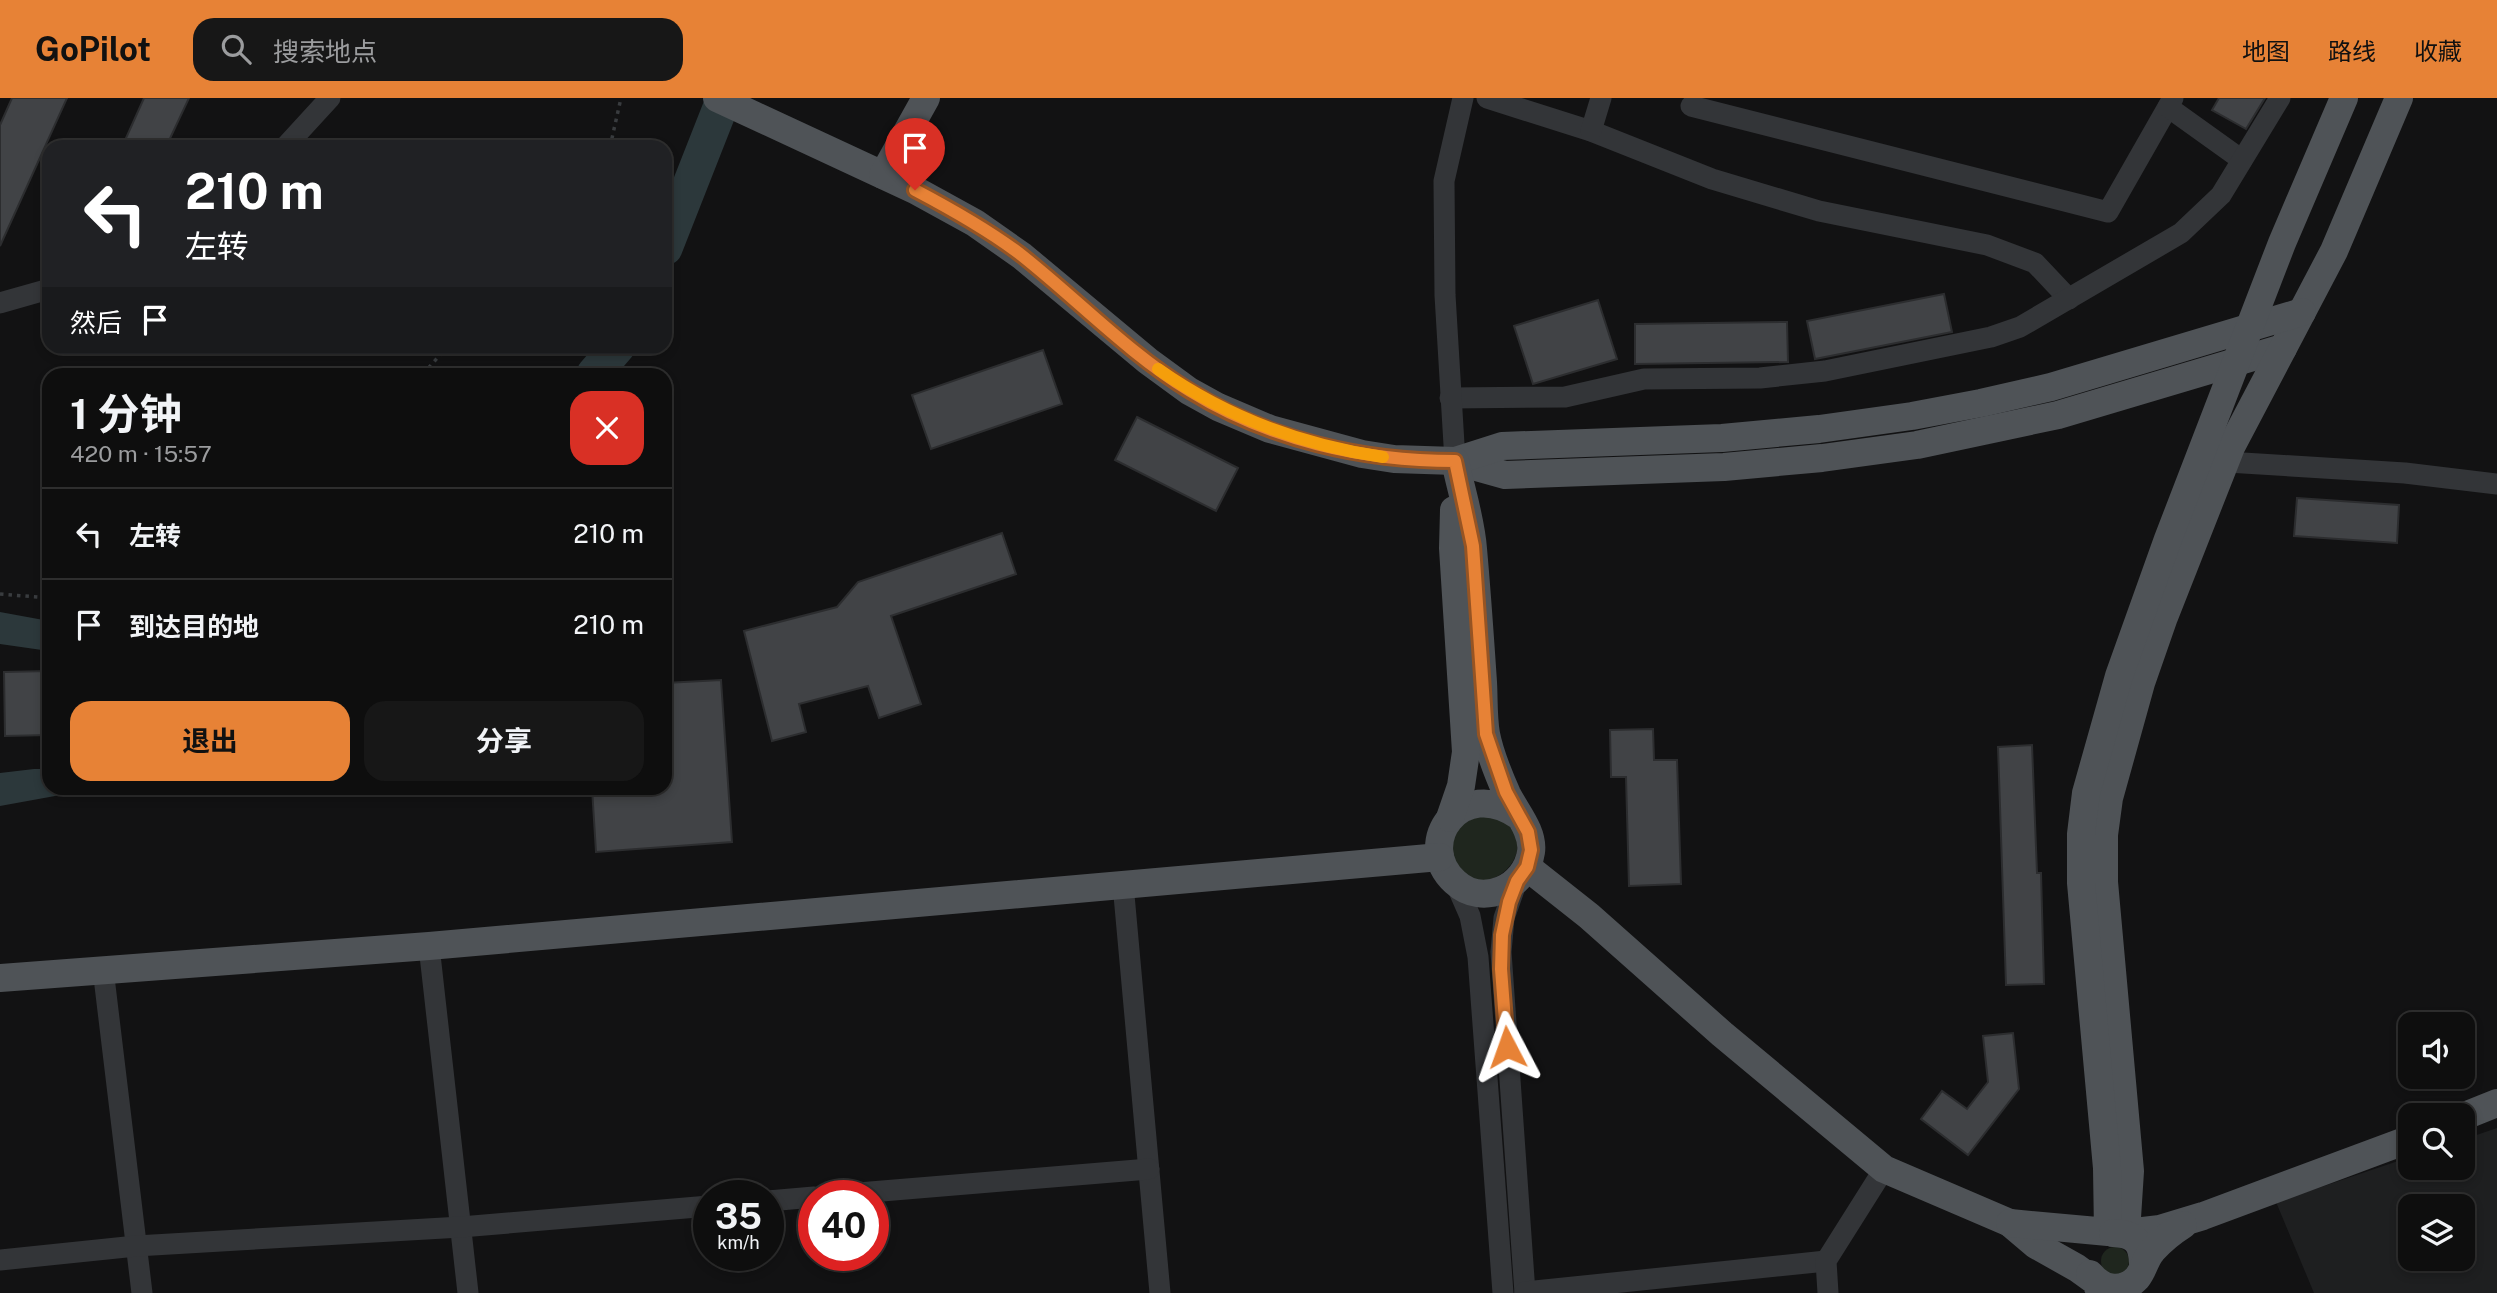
<!DOCTYPE html>
<html lang="zh">
<head>
<meta charset="utf-8">
<style>
  :root { --surface:#0e0e0e; --page:#171717; --text:#f1f3f6; --muted:#9b9c9e; --line:#2e2e2e; --accent:#e78236 }
  body { margin:0; font-family:"Public Sans","Noto Sans SC",sans-serif; background:var(--page); color:var(--text); height:100vh; display:flex; flex-direction:column; font-size:26px; white-space:nowrap }
  * { box-sizing:border-box; margin:0 }
  p { font-size:23px; color:var(--muted) }
  .icon { flex:none; width:38px; height:38px; fill:none; stroke:currentColor; stroke-width:2; stroke-linecap:round; stroke-linejoin:round }
  .map { position:relative; flex:1; overflow:hidden }
  .sheet { position:absolute; left:42px; top:270px; width:630px; height:427px; display:flex; flex-direction:column; background:var(--surface); border-radius:21px; box-shadow:0 4px 10px #0003,0 0 0 2px var(--line) }
  .sheet>* { flex:none }
  .banner { position:absolute; left:42px; top:42px; width:630px; height:214px; border-radius:21px; box-shadow:0 4px 10px #0003,0 0 0 2px var(--line); background:#202124; color:#fff; overflow:hidden }
  .tools { position:absolute; left:2398px; top:914px; display:grid; gap:14px }
  .tools a { display:grid; place-items:center; width:77px; height:77px; border-radius:14px; background:var(--surface); box-shadow:0 4px 10px #0003,0 0 0 2px var(--line); font-size:35px }
  .speed { position:absolute; left:693px; top:1082px; display:flex; gap:14px; font-size:35px; font-weight:700; text-align:center }
  .speed>* { display:grid; place-content:center; width:91px; height:91px; border-radius:50%; background:var(--surface); box-shadow:0 4px 10px #0003,0 0 0 2px var(--line); line-height:1 }
  .speed small { font-size:18px; font-weight:400 }
  .speed .limit { border:10px solid #d22; background:#fff; color:#111 }
  .pin { position:absolute; display:grid; place-items:center; width:60px; height:60px; color:#fff; margin:-72px -30px; border-radius:50% 50% 50% 0; rotate:-45deg; box-shadow:0 0 7px #0007 }
  .pin .icon { rotate:45deg }
  .me { position:absolute; width:77px; margin:-38px; rotate:356deg; stroke-linejoin:round; filter:drop-shadow(0 0 5px #0008) }
  .turn { display:flex; align-items:center; gap:24px; height:147px; padding:0 28px; font-size:32px }
  .turn .icon { width:91px; height:91px; stroke-width:2.5 }
  .turn b { display:block; font-size:49px; line-height:60px }
  .then { display:flex; align-items:center; height:66px; padding:0 28px; background:#0003; gap:14px; font-size:26px }
  .round { display:grid; place-items:center; flex:none; width:74px; height:74px; border-radius:21px; background:var(--page) }
  .summary { display:flex; align-items:center; justify-content:space-between; height:119px; padding:0 28px }
  h1 { font-size:42px; font-weight:700; line-height:52px }
  .primary-button { display:flex; gap:14px; margin-top:auto; padding:14px 28px }
  .primary-button a { flex:1; height:80px; border-radius:21px; background:var(--accent); color:#111; font-size:28px; font-weight:700; line-height:80px; text-align:center }
  .primary-button a+a { background:var(--page); color:var(--text) }
  ul { padding:0; list-style:none }
  li { display:flex; align-items:center; gap:21px; height:91px; padding:0 28px; border-top:2px solid var(--line) }
  li div { flex:1 }
  li b { display:block; font-size:26px }
  li em { font-style:normal }
  header { display:flex; align-items:center; gap:42px; box-sizing:border-box; height:98px; padding:0 35px; background:var(--accent); color:#111 }
  header strong { font-size:33px }
  nav { display:flex; gap:38px; margin-inline-start:auto; font-size:24px }
  .search { width:490px; height:63px; background:var(--page); display:flex; align-items:center; gap:18px; box-sizing:border-box; padding:0 24px; border-radius:21px; color:var(--muted); font-size:26px }
  .map>svg:first-child { display:block }
  .built { fill:#1e1f20; fill-rule:evenodd }
  .green { fill:#1f261e }
  .water { fill:#2c383b }
  .lines { fill:none; stroke-linecap:round; stroke-linejoin:round }
  .river { stroke:#2c383b; stroke-width:35 }
  .building { fill:#414346; stroke:#2c2d2f; stroke-width:2 }
  .path { stroke:#393c3f; stroke-width:3.5; stroke-dasharray:3.5 5; stroke-linecap:butt }
  .minor { stroke:#333538; stroke-width:21 }
  .major { stroke:#4f5357; stroke-width:28 }
  .route-casing { stroke:#965423; stroke-width:18 }
  .route { stroke:#e78236; stroke-width:12 }
  .slow { stroke:#f59e0b; stroke-width:12 }
</style>
</head>
<body>
<header>
<strong>GoPilot</strong>
<div class="search"><svg class="icon" aria-label="search" viewBox="0 0 24 24"><circle cx="10" cy="10" r="6"/><path d="M15 15l6 6"/></svg>搜索地点</div>
<nav><a>地图</a><a>路线</a><a>收藏</a></nav>
</header>
<div class="map">
<svg width="2497" height="1195" viewBox="0 0 2497 1195">
  <rect width="100%" height="100%" fill="#121213"/>
  <path class="built" d="M 2497,1030 L 2497,1195 L 2314,1195 L 2276,1104 L 2410,1059 L 2410,1069 L 2462,1069 L 2462,1042 ZM 2410,1108 L 2462,1108 L 2462,1160 L 2410,1160 Z"/>
  <g class="green">
    <path d="M 1481,716 C 1489,719 1501,721 1507,726 C 1537,750 1497,798 1466,777 C 1462,774 1458,769 1454,765 C 1451,731 1450,733 1481,716 Z"/>
    <circle cx="2115" cy="1163" r="14"/>
  </g>
  <g class="water">
    <polygon points="0,514 49,523 49,553 0,546"/>
    <polygon points="34,671 49,671 49,690 99,690 0,708 0,675"/>
  </g>
  <g class="lines">
    <g class="river">
      <polyline points="665,150 724,0"/>
      <polyline points="594,276 618,248"/>
    </g>
  </g>
  <g class="building">
    <polygon points="12,0 67,0 0,148 0,27"/>
    <polygon points="144,0 189,0 166,49 122,49"/>
    <polygon points="2219,0 2265,0 2246,31 2212,12"/>
    <polygon points="1944,196 1952,234 1815,261 1807,223"/>
    <polygon points="1598,202 1617,261 1533,286 1514,228"/>
    <polygon points="1787,224 1788,264 1635,266 1635,226"/>
    <polygon points="1043,252 1062,306 931,351 912,297"/>
    <polygon points="1137,319 1238,370 1216,413 1115,362"/>
    <polygon points="2297,400 2399,407 2397,445 2294,438"/>
    <polygon points="1002,435 1016,476 891,518 921,606 879,620 868,588 799,606 806,634 772,643 744,533 837,509 858,484"/>
    <polygon points="49,573 49,637 5,638 4,574"/>
    <polygon points="721,582 732,744 596,754 592,690 665,690 665,585"/>
    <polygon points="1653,631 1654,662 1677,662 1681,786 1629,788 1626,679 1611,679 1610,632"/>
    <polygon points="2032,647 2037,775 2041,775 2044,886 2006,887 1998,649"/>
    <polygon points="2013,935 2019,991 1968,1057 1921,1021 1942,993 1967,1011 1988,984 1983,938"/>
  </g>
  <g class="lines">
    <g class="path">
      <polyline points="610,49 621,0"/>
      <polyline points="423,276 448,248"/>
      <polyline points="0,496 49,500"/>
    </g>
    <g class="minor">
      <polyline points="1487,0 1591,33 1712,81 1819,113 1987,147 2035,165 2069,201"/>
      <polyline points="1691,8 2108,114 2173,0"/>
      <polyline points="2168,9 2242,62"/>
      <polyline points="1591,33 1601,0"/>
      <polyline points="285,49 330,0"/>
      <polyline points="0,205 49,191"/>
      <polyline points="1450,300 1565,299 1644,281 1760,280 1825,273 1991,239 2020,229 2181,135 2221,97 2280,0"/>
      <polyline points="1455,363 1445,197 1444,83 1463,0"/>
      <polyline points="2211,363 2405,375 2497,386"/>
      <polyline points="1517,783 1504,820 1501,854 1525,1195"/>
      <polyline points="1123,786 1160,1195"/>
      <polyline points="1456,786 1470,818 1478,859 1503,1195"/>
      <polyline points="429,848 468,1195"/>
      <polyline points="103,871 142,1195"/>
      <polyline points="834,1097 1149,1071"/>
      <polyline points="768,1103 814,1099"/>
      <polyline points="0,1162 136,1148 461,1129 709,1108"/>
      <polyline points="1525,1194 1826,1163"/>
      <polyline points="1828,1195 1826,1163 1884,1071"/>
    </g>
    <g class="major">
      <polyline points="717,0 915,92 975,125 1022,158 1148,263 1189,293 1218,309 1270,331 1362,356 1394,361 1455,363 1505,377 1724,369 1822,360 1917,347 2058,317 2283,250"/>
      <polyline points="2399,0 2334,153 2231,349 2164,519 2141,585 2109,700 2104,737 2104,784 2130,1073 2126,1135 2160,1131 2203,1118 2410,1041"/>
      <polyline points="883,77 926,0"/>
      <polyline points="1455,363 1502,348 1722,340 1819,331 1912,318 1981,305 2051,289 2302,214"/>
      <path d="M 1455,363 C 1461,392 1471,422 1473,451 C 1477,495 1480,540 1483,584 C 1484,601 1483,619 1486,636 C 1490,657 1499,678 1507,696 C 1516,714 1534,734 1531,754 C 1526,789 1483,810 1455,784 C 1413,746 1461,677 1519,718"/>
      <polyline points="1450,720 1461,688 1466,654 1453,450 1454,412"/>
      <polyline points="1527,769 1589,818 1722,936 1884,1071 2010,1125 2036,1147 2077,1170 2095,1183 2101,1195"/>
      <polyline points="0,880 429,848 1440,759"/>
      <polyline points="2462,1019 2497,1005"/>
      <polyline points="2010,1125 2108,1134 2107,1070 2081,785 2081,736 2086,695 2119,578 2168,441 2282,145 2344,0"/>
      <path d="M 2113,1135 C 2135,1136 2142,1144 2143,1165"/>
      <path d="M 2090,1176 C 2102,1192 2123,1195 2137,1180 C 2144,1172 2145,1160 2153,1152 C 2162,1142 2172,1134 2183,1127"/>
    </g>
  </g>
  <g class="lines">
    <g class="route-casing">
      <path id="route" d="M 915,92 C 951,111 987,131 1020,156 C 1077,201 1128,255 1190,293 C 1269,342 1363,363 1455,363 L 1473,448 L 1486,636 L 1506,694 L 1528,734 L 1531,752 L 1527,769 L 1517,783 L 1509,804 L 1502,837 L 1501,871 L 1507,949"/>
    </g>
    <use href="#route" class="route"/>
    <path class="slow" d="M 1158,271 C 1226,319 1301,347 1383,359"/>
  </g>
</svg>
<div class="tools">
<a><svg class="icon" aria-label="sound" viewBox="0 0 24 24"><path d="M4 9h4l5-4v14l-5-4H4zM17 9q2 3 0 6"/></svg></a>
<a><svg class="icon" aria-label="search" viewBox="0 0 24 24"><circle cx="10" cy="10" r="6"/><path d="M15 15l6 6"/></svg></a>
<a><svg class="icon" aria-label="layers" viewBox="0 0 24 24"><path d="M12 4l9 5-9 5-9-5zM3 14l9 5 9-5"/></svg></a>
</div>
<div class="speed"><div>35<small>km/h</small></div><div class="limit">40</div></div>
<div class="pin" style="left:915px;top:92px;background:#d93025"><svg class="icon" aria-label="arrive" viewBox="0 0 24 24"><path d="M6 21V4h12l-3 4 3 4H6"/></svg></div>
<svg class="me" style="left:1507px;top:949px" viewBox="-20 -20 40 40"><path d="M0-17L14 15 0 8-14 15z" fill="#e78236" stroke="#fff" stroke-width="4"/></svg>
<div class="banner">
<div class="turn"><svg class="icon" aria-label="left" viewBox="0 0 24 24"><path d="M17 20v-9H6M10 6l-5 5 5 5"/></svg><div><b>210 m</b>左转</div></div>
<div class="then">然后<svg class="icon" aria-label="arrive" viewBox="0 0 24 24"><path d="M6 21V4h12l-3 4 3 4H6"/></svg></div>
</div>
<section class="sheet">
<div class="summary"><div><h1>1 分钟</h1><p>420 m · 15:57</p></div><a class="round" style="background:#d93025;color:#fff"><svg class="icon" aria-label="close" viewBox="0 0 24 24"><path d="M6 6l12 12M18 6L6 18"/></svg></a></div>
<ul>
<li><svg class="icon" aria-label="left" viewBox="0 0 24 24"><path d="M17 20v-9H6M10 6l-5 5 5 5"/></svg><div><b>左转</b></div><em>210 m</em></li>
<li><svg class="icon" aria-label="arrive" viewBox="0 0 24 24"><path d="M6 21V4h12l-3 4 3 4H6"/></svg><div><b>到达目的地</b></div><em>210 m</em></li>
</ul>
<div class="primary-button"><a>退出</a><a>分享</a></div>
</section>
</div>
</body>
</html>
